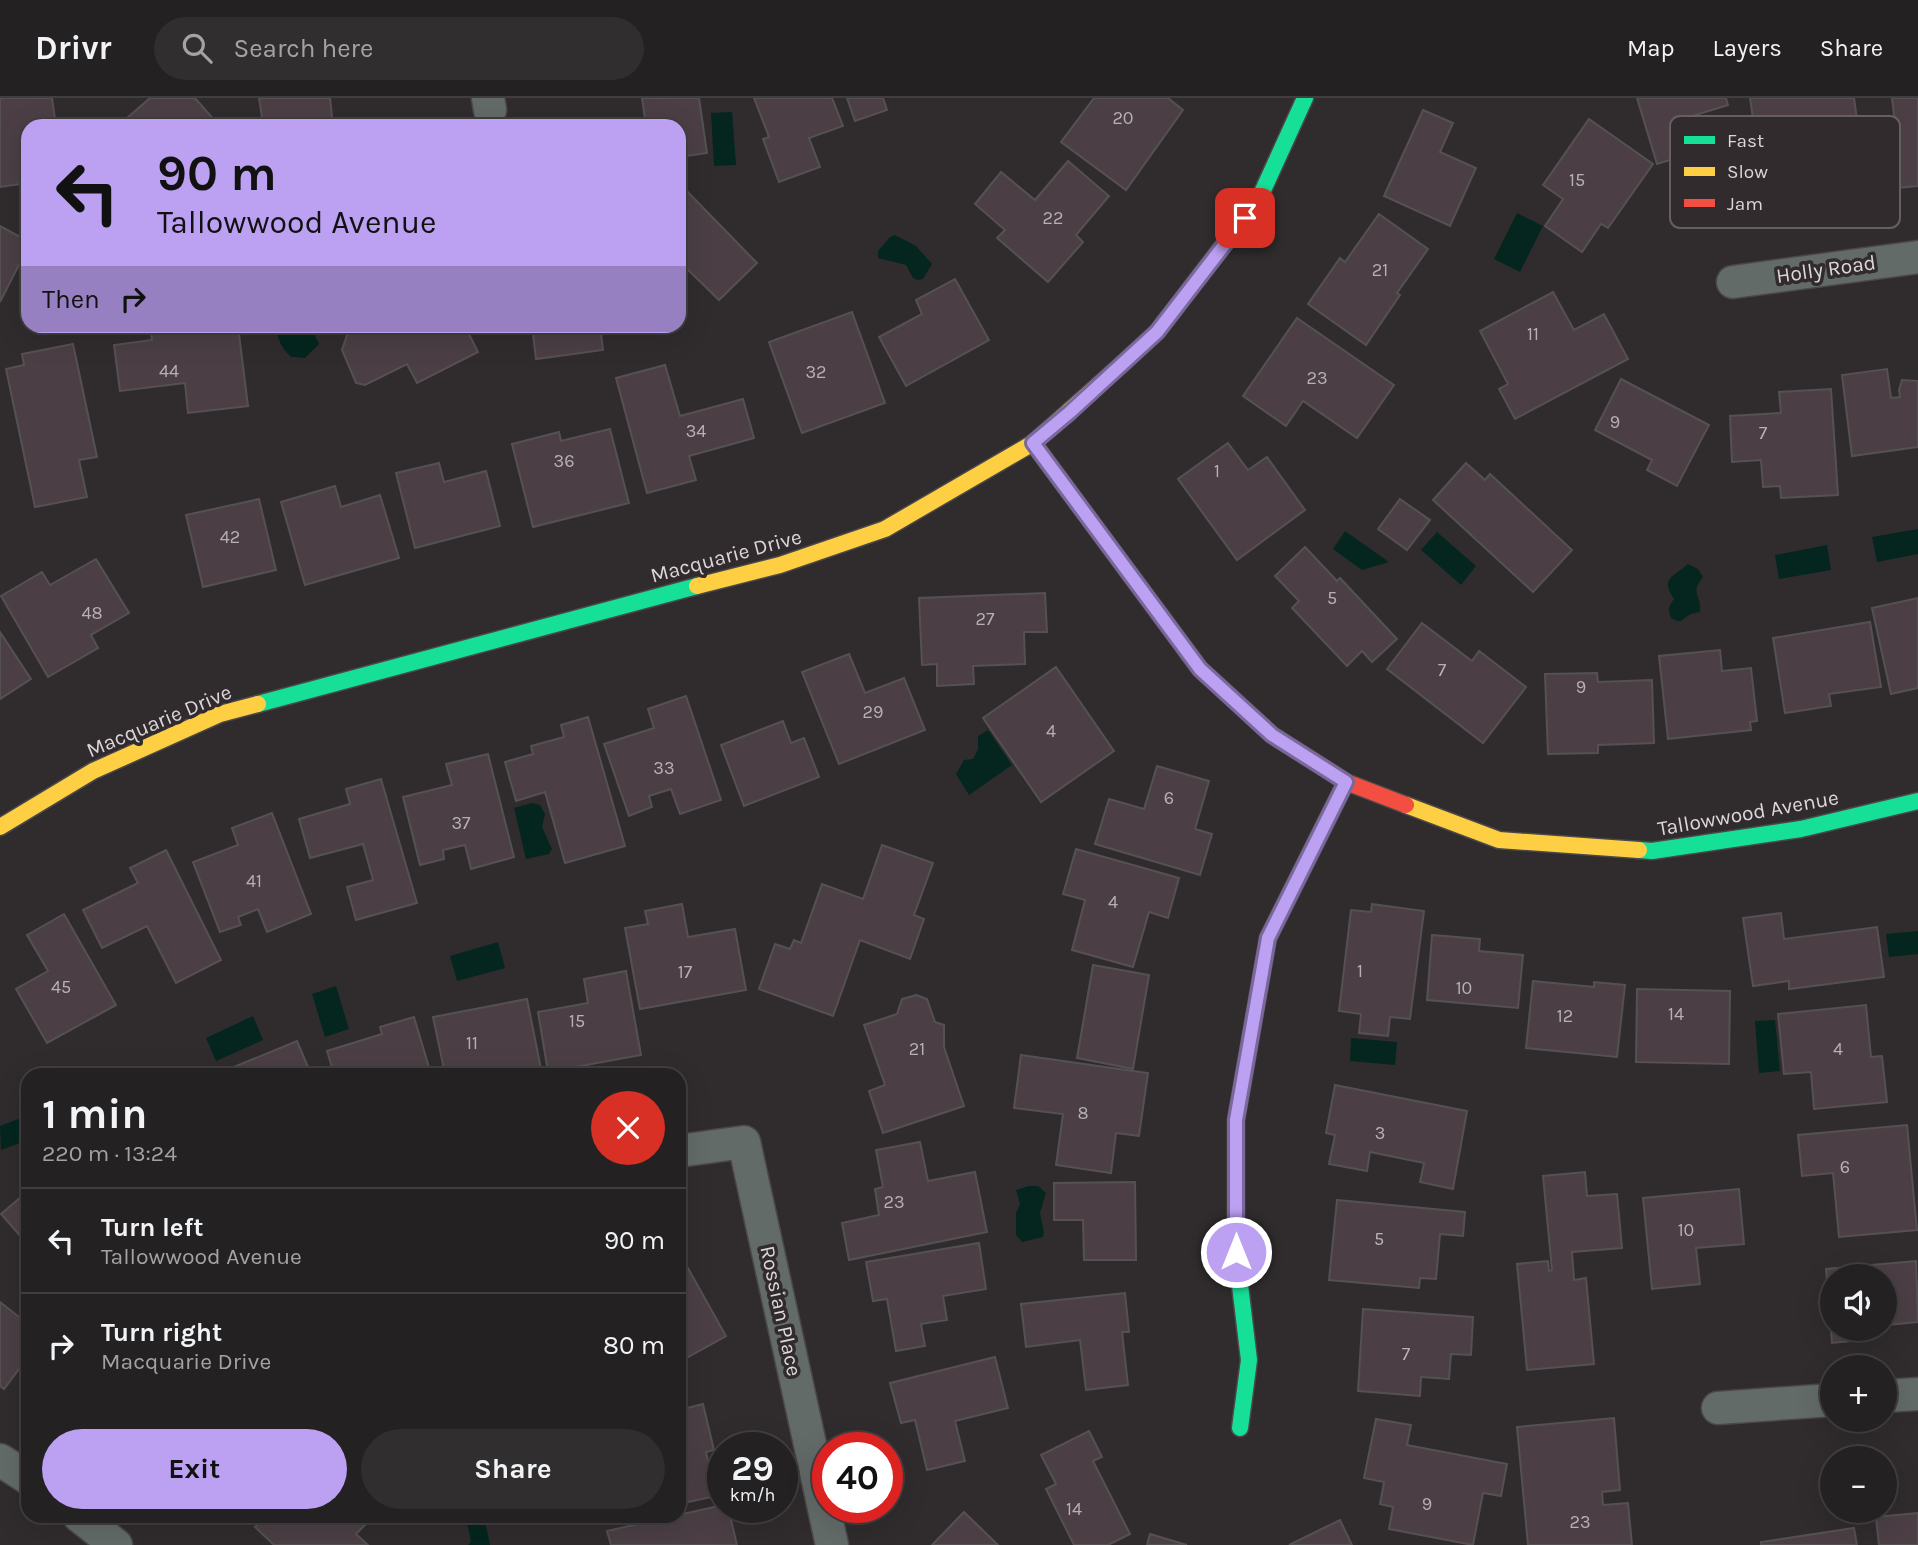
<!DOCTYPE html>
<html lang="en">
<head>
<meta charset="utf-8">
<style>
  :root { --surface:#242122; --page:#302e2f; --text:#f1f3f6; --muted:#a3a3a5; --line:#413e40; --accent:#bca0f2 }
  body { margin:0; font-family:Karla,sans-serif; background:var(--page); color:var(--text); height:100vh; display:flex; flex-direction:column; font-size:26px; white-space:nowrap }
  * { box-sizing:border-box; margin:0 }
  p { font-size:23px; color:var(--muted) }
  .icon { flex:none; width:38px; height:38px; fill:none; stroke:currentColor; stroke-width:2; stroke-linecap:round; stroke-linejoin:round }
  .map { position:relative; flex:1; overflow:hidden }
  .details { position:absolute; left:21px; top:970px; width:665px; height:455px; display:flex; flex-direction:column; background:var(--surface); border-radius:21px; box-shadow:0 7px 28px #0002,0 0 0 2px var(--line) }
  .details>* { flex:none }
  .hud { position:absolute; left:21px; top:21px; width:665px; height:214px; border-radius:21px; box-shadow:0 7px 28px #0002,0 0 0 2px var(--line); background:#bca0f2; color:#111; overflow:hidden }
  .tools { position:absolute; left:1820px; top:1166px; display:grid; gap:14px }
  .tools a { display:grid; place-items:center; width:77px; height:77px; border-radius:50%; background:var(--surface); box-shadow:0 7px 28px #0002,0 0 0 2px var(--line); font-size:35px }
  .speed { position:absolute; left:707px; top:1334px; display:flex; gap:14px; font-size:35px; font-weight:700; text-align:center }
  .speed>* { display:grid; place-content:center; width:91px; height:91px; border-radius:50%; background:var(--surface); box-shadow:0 7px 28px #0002,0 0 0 2px var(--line); line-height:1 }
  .speed small { font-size:18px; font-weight:400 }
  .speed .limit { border:10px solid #d22; background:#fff; color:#111 }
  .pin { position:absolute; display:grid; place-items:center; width:60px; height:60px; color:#fff; margin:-30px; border-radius:14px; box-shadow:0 4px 10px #0006 }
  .me { position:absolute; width:77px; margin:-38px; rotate:0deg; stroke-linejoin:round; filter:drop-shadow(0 0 5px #0008) }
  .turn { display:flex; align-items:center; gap:24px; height:147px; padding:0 21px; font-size:32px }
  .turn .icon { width:91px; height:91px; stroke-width:2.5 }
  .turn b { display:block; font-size:49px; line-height:60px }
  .then { display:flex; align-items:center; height:66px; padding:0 21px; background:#0003; gap:14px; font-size:26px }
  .round { display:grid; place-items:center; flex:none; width:74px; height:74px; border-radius:37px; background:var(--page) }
  .summary { display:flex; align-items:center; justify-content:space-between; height:119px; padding:0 21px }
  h1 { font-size:42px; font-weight:700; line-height:52px }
  .cta { display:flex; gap:14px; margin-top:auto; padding:14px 21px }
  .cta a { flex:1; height:80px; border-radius:42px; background:var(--accent); color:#111; font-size:28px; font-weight:700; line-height:80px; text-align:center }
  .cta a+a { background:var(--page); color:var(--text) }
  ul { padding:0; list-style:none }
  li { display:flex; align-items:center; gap:21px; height:105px; padding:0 21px; border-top:2px solid var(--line) }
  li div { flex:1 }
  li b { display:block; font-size:26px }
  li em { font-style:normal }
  header { display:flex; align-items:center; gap:42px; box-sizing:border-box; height:98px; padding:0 35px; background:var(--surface); border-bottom:2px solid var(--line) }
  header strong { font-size:33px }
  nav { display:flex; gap:38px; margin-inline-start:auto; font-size:24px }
  .search { width:490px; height:63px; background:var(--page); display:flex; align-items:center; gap:18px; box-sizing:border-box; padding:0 24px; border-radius:38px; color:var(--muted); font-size:26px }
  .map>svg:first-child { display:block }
  .water { fill:#04261e }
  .building { fill:#4b3f45; stroke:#555153; stroke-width:2 }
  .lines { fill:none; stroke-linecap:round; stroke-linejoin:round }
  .street-casing { stroke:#4b4849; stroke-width:35 }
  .fast-casing { stroke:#4b4849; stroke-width:19 }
  .slow-casing { stroke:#4b4849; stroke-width:19 }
  .jam-casing { stroke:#4b4849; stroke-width:19 }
  .street { stroke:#636b69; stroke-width:32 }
  .fast { stroke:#16e098; stroke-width:16 }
  .slow { stroke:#ffcf43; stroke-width:16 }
  .jam { stroke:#f24e42; stroke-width:16 }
  .route-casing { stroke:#7a689d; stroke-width:18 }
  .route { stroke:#bca0f2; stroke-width:12 }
  .labels { text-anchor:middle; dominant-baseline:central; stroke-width:7; stroke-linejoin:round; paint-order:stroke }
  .number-label { font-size:18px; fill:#b7b1b4 }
  .street-label { font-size:21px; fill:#dbd7d9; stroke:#312b2e }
  .key { fill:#312b2e; stroke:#645f61; stroke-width:2 }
  .key-label { font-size:19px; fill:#dbd7d9 }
</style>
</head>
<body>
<header>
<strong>Drivr</strong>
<div class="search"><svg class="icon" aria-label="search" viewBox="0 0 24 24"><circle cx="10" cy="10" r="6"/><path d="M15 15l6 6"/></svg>Search here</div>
<nav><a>Map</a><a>Layers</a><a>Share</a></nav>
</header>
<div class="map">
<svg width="1918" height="1447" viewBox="0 0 1918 1447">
  <rect width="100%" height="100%" fill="#302c2e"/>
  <g class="water">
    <polygon points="732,14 736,67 714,68 711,15"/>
    <polygon points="1517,115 1543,128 1520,174 1494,161"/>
    <polygon points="895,137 916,148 932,166 923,181 918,182 913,180 906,167 878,160 878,153 890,139"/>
    <path d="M 275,228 L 307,228 L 308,231 L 314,235 L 319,246 L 305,260 L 291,259 C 281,250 278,241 275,228 Z"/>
    <polygon points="1918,431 1918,456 1877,464 1872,439"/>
    <polygon points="1345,433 1389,464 1362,472 1333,451"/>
    <polygon points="1437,434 1476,468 1461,487 1421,452"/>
    <polygon points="1827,447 1831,472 1779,481 1775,457"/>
    <path d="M 1688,466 L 1698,471 L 1703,479 C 1689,496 1702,496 1700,514 C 1697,515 1694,515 1691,516 C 1681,521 1684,527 1671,520 C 1667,511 1669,508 1674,501 C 1660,480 1673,479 1688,466 Z"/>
    <polygon points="988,632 1012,667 969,697 956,676 964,662 973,661 978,651 978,638"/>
    <polygon points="532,705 540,707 545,716 542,729 552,751 549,756 526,761 514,710"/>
    <polygon points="1918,833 1918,856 1889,859 1886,836"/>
    <polygon points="498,844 505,870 457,883 450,858"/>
    <polygon points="336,888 349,931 325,939 312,896"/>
    <polygon points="253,918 263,942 216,963 206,940"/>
    <polygon points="1775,922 1780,973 1759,975 1755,923"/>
    <polygon points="1351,940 1397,944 1395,967 1350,963"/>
    <polygon points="26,1011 28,1013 28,1042 1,1052 0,1028 21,1020"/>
    <polygon points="1029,1088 1038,1088 1046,1095 1040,1115 1044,1134 1043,1139 1022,1144 1016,1137 1016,1115 1020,1106 1016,1092"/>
    <polygon points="469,1418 484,1418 490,1447 468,1447 471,1444 468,1429 463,1422"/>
  </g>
  <g class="building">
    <polygon points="0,0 52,0 56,28 28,28 28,85 0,89"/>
    <polygon points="150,0 195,0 216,24 212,28 122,28 120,26"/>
    <polygon points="259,0 330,0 333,28 288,28 287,23 263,26"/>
    <polygon points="642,0 699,0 707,55 679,59 679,28 646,28"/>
    <polygon points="754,0 832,0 843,28 809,40 820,69 779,84 763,41 769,39"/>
    <polygon points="847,0 883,0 887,12 855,23"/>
    <polygon points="1094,0 1168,0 1183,12 1126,92 1061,44"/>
    <polygon points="1637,0 1726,0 1728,7 1689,19 1699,53 1657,66"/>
    <polygon points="1750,0 1854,0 1865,78 1825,84 1822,62 1760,71"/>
    <polygon points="1892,0 1918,0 1918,88 1877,92 1872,45 1897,42"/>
    <polygon points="1423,12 1453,25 1440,54 1476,70 1450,128 1384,98"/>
    <polygon points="1589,21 1653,66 1608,130 1601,126 1582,154 1545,128 1563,101 1543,87"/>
    <polygon points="1068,63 1109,98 1076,137 1083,144 1048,184 997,140 1005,132 975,106 1001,74 1035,102"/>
    <polygon points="679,85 757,165 719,202 679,163"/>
    <polygon points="1379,116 1428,151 1397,195 1400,197 1366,247 1308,206 1340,160 1345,164"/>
    <polygon points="0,128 28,143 28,149 0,204"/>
    <polygon points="955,181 989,242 906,288 879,239 922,216 916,202"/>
    <polygon points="1553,194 1574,232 1604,216 1628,261 1515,321 1499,291 1508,286 1480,233"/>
    <polygon points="852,214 885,305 802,335 769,244"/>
    <polygon points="1297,220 1394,287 1357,340 1303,303 1286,328 1243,298"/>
    <polygon points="150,228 238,228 248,308 188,315 185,285 120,293 114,247 152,242"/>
    <polygon points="366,228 465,228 478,254 417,285 407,266 365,287 356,285 342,252 347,237"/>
    <polygon points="532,228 600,228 603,252 536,261"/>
    <polygon points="73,246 97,359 79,362 87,399 35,409 6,271 24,267 22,256"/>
    <polygon points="665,267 680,318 743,301 754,340 689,358 696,382 647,395 616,280"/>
    <polygon points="1887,271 1891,300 1900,299 1899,292 1902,282 1918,283 1918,349 1852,358 1842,277"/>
    <polygon points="1621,281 1709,327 1677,388 1647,372 1652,362 1595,332"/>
    <polygon points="1831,291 1838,397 1781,400 1780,388 1763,389 1761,362 1732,364 1730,318 1781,315 1779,294"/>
    <polygon points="610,331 629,405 533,429 512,346 559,334 561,343"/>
    <polygon points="1228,345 1248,372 1267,359 1305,412 1237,462 1178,381"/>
    <polygon points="439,365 444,384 486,373 500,428 415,450 396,375"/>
    <polygon points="1466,365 1485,382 1490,376 1572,452 1533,494 1433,402"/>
    <polygon points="335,388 341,409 380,397 399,460 305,487 281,404"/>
    <polygon points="259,401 276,472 203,489 186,417"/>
    <polygon points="1400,401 1430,422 1407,452 1378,431"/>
    <polygon points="1305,449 1337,483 1340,480 1397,541 1372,564 1362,553 1347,568 1292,510 1299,503 1275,478"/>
    <polygon points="96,461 129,515 91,537 98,550 48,579 1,498 42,474 50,487"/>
    <polygon points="1045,495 1047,534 1024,534 1025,566 973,568 974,586 937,588 937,566 922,567 919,500"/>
    <polygon points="1918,500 1918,590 1891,596 1872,510"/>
    <polygon points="1870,524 1881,589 1829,596 1831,608 1785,615 1773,540"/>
    <polygon points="1422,525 1472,563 1479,553 1526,589 1483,645 1387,571"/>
    <polygon points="0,534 31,581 0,601"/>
    <polygon points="1720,552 1722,573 1751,570 1757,623 1750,624 1751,632 1668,641 1659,558"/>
    <polygon points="849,556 865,595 904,580 925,632 839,666 802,574"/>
    <polygon points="1056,569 1114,653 1041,704 983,620"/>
    <polygon points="1597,575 1598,584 1652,582 1654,645 1598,647 1598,655 1548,656 1545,576"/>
    <polygon points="686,598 721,702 680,716 671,691 649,698 652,709 629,718 604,646 654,630 648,611"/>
    <polygon points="588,619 625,748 565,765 545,694 516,703 505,664 533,656 531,648 564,639 561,627"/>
    <polygon points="783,623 791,645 804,640 819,679 744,708 721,647"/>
    <polygon points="488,656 514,759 471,771 465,747 443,752 444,761 420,767 403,699 452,687 446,666"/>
    <polygon points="1157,668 1209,683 1195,731 1212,736 1200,777 1095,746 1109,701 1144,711"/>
    <polygon points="381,681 417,805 356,822 347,789 373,782 363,746 310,760 299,721 350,706 346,691"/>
    <polygon points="272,715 311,816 267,834 258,811 238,819 241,827 220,834 193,764 238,747 232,730"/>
    <polygon points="882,747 933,765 914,817 924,821 910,861 860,842 833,918 759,891 775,846 790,851 794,842 801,845 822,786 863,801"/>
    <polygon points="1076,751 1179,780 1168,820 1149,814 1133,869 1072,852 1085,802 1063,796"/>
    <polygon points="166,752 221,862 176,885 147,828 102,850 83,812 138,785 130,770"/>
    <polygon points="682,806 688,839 735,831 746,892 640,911 625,830 648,826 645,813"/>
    <polygon points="1372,806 1424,813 1410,921 1390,919 1388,938 1359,935 1361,916 1339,913 1351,812 1371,814"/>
    <polygon points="1781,815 1784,841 1877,829 1884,879 1789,891 1789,883 1753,888 1743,820"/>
    <polygon points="64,816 116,907 47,945 16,891 48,873 27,837"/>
    <polygon points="1432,837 1480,841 1479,853 1523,857 1518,910 1427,902"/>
    <polygon points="1093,867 1149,877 1133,971 1077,960"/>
    <polygon points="626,873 641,957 548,974 538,914 588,905 584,881"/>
    <polygon points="1533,883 1594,889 1594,884 1625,887 1617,959 1526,950"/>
    <polygon points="1637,891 1730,893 1729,966 1636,964"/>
    <polygon points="916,897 927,901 935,924 944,927 944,949 964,1008 883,1035 869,993 885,987 864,927 897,916 902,901"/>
    <polygon points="527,901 541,971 512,976 445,976 433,919"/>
    <polygon points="1866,907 1871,959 1882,958 1887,1004 1814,1011 1811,974 1784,976 1778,916"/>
    <polygon points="414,919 431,976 334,976 327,953 382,936 380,929"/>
    <polygon points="297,943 311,976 217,976"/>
    <polygon points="1021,957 1148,975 1139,1038 1116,1035 1111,1075 1056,1067 1063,1016 1014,1010"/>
    <polygon points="1335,987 1467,1013 1453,1091 1420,1084 1424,1065 1370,1054 1367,1073 1329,1066 1335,1037 1326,1035"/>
    <polygon points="1907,1027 1917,1132 1839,1139 1833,1075 1802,1078 1798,1037"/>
    <polygon points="920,1044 928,1083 975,1074 987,1134 849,1162 842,1125 879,1117 875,1091 883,1089 876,1052"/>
    <polygon points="1585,1074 1587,1098 1617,1096 1622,1150 1572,1154 1574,1182 1586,1180 1594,1266 1527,1272 1517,1166 1548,1163 1549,1173 1552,1172 1543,1078"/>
    <polygon points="1135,1084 1136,1162 1084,1162 1083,1122 1054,1122 1054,1085"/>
    <polygon points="1739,1091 1744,1146 1696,1150 1700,1186 1652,1191 1643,1100"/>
    <polygon points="28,1093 28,1147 1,1116"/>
    <polygon points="1337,1102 1465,1114 1463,1138 1440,1136 1436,1181 1420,1180 1419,1190 1329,1182"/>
    <polygon points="979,1145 986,1191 943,1198 947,1222 921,1226 925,1248 896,1253 887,1201 873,1203 866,1164"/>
    <polygon points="679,1154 726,1238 679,1264"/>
    <polygon points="1916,1163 1918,1224 1888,1227 1887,1216 1885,1217 1885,1178 1832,1178 1832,1230 1869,1230 1870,1241 1832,1245 1826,1171"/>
    <polygon points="1125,1195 1129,1234 1122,1234 1128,1287 1086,1292 1080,1242 1026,1249 1021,1206"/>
    <polygon points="0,1204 28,1226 28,1259 4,1291 0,1288"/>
    <polygon points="1363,1211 1473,1219 1471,1257 1451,1256 1449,1281 1421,1279 1420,1298 1358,1293"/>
    <polygon points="995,1259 1008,1310 955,1323 965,1363 927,1372 915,1322 901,1325 890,1285"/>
    <polygon points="703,1306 714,1352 706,1354 716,1398 679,1406 679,1312"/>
    <polygon points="1614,1320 1620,1392 1602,1394 1603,1407 1628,1405 1632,1447 1528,1447 1517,1329"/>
    <polygon points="1376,1321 1411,1327 1407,1347 1507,1366 1501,1398 1483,1395 1473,1447 1389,1431 1393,1409 1380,1406 1384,1384 1364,1380"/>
    <polygon points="1089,1333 1102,1359 1093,1363 1130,1436 1108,1447 1074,1447 1046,1391 1056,1386 1041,1357"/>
    <polygon points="723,1407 723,1409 728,1409 737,1447 611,1447 607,1433"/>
    <polygon points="964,1414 998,1447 932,1447"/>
    <polygon points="1918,1415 1918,1447 1879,1447 1876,1419"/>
    <polygon points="266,1418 355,1418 365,1427 356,1436 368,1447 274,1447 255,1429"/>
    <polygon points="1340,1422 1352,1447 1289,1447"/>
    <polygon points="1854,1430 1857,1447 1761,1447 1761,1444"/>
    <polygon points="1150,1436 1187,1447 1147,1447"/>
  </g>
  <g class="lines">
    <g class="street-casing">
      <g id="street">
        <polyline points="488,0 490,12"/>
        <polyline points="1733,184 1918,159"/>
        <polyline points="679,1053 744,1044 832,1447"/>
        <polyline points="1885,1298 1918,1296"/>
        <polyline points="1718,1310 1832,1302"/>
        <polyline points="0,1362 28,1380"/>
        <polyline points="79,1418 116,1447"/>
      </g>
    </g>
    <g class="fast-casing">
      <g id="fast">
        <polyline points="1121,267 1157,234 1259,101 1305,0"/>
        <polyline points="258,606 697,488"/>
        <polyline points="1639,752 1652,753 1801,731 1918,703"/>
        <polyline points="1240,1330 1249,1262 1236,1154 1236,1022 1268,840 1346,684"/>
      </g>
    </g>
    <g class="slow-casing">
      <g id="slow">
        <polyline points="1033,345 1200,571 1234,602"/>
        <polyline points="697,488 780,467 885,431 1033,345 1121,267"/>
        <polyline points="1406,707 1499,742 1639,752"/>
        <polyline points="0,729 93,673 220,616 258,606"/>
      </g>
    </g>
    <g class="jam-casing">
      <polyline id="jam" points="1234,602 1272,637 1346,684 1406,707"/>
    </g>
    <use href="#street" class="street"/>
    <use href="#fast" class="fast"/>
    <use href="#slow" class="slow"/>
    <use href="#jam" class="jam"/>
  </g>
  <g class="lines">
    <g class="route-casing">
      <polyline id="route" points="1236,1154 1236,1022 1268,840 1346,684 1272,637 1200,571 1033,345 1070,314 1157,234 1245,120"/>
    </g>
    <use href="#route" class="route"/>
  </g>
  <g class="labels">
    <g class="number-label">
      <text x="1123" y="20">20</text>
      <text x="1577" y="82">15</text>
      <text x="1053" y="120">22</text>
      <text x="1380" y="172">21</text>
      <text x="1533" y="236">11</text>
      <text x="169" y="273">44</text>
      <text x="816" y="274">32</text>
      <text x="1317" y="280">23</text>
      <text x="1615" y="324">9</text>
      <text x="696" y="333">34</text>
      <text x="1763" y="335">7</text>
      <text x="564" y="363">36</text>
      <text x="1217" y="373">1</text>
      <text x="230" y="439">42</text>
      <text x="1332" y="500">5</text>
      <text x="92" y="515">48</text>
      <text x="985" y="521">27</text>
      <text x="1442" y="572">7</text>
      <text x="1581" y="589">9</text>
      <text x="873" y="614">29</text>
      <text x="1051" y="633">4</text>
      <text x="664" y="670">33</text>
      <text x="1169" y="700">6</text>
      <text x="461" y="725">37</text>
      <text x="254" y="783">41</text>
      <text x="1113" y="804">4</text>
      <text x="1360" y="873">1</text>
      <text x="685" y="874">17</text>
      <text x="61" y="889">45</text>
      <text x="1464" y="890">10</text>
      <text x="1676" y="916">14</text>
      <text x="1565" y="918">12</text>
      <text x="577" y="923">15</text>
      <text x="472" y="945">11</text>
      <text x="917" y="951">21</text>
      <text x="1838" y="951">4</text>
      <text x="1083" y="1015">8</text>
      <text x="1380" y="1035">3</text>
      <text x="1845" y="1069">6</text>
      <text x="894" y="1104">23</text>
      <text x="1686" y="1132">10</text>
      <text x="1379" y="1141">5</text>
      <text x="1406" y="1256">7</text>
      <text x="1427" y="1406">9</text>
      <text x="1074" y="1411">14</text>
      <text x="1580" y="1424">23</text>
    </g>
    <g class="street-label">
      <text transform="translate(1826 171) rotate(-8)">Holly Road</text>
      <text transform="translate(726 458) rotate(-15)">Macquarie Drive</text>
      <text transform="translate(159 623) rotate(-23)">Macquarie Drive</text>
      <text transform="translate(1748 715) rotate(-10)">Tallowwood Avenue</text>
      <text transform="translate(781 1213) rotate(78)">Rossian Place</text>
    </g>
  </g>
  <rect x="1670" y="18" width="230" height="112" rx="10" class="key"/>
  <rect x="1684" y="38" width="31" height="8" fill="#16e098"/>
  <rect x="1684" y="69" width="31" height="9" fill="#ffcf43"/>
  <rect x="1684" y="101" width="31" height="8" fill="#f24e42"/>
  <g class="key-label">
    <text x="1727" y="49">Fast</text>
    <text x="1727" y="80">Slow</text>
    <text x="1727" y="112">Jam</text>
  </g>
</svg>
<div class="tools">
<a><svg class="icon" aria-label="sound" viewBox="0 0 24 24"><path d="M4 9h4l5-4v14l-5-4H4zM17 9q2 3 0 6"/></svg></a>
<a>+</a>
<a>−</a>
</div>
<div class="speed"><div>29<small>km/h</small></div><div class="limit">40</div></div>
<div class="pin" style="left:1245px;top:120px;background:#d93025"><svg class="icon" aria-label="arrive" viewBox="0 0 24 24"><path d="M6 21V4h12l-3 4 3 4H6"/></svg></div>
<svg class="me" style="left:1236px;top:1154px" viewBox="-20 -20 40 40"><circle r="17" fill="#bca0f2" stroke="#fff" stroke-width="3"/><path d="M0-11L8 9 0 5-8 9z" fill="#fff"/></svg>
<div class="hud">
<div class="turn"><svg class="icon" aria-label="left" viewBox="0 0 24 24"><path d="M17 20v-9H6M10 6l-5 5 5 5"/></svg><div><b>90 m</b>Tallowwood Avenue</div></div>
<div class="then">Then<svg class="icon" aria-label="right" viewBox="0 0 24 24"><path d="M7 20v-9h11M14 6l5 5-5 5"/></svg></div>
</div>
<section class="details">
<div class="summary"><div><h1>1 min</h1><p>220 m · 13:24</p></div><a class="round" style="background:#d93025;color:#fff"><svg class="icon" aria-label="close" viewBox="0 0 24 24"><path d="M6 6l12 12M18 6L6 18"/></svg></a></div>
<ul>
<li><svg class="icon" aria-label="left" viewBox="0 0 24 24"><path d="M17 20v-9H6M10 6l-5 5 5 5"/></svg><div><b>Turn left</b><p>Tallowwood Avenue</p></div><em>90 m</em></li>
<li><svg class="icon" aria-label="right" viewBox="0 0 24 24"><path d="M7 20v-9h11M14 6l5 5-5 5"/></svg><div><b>Turn right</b><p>Macquarie Drive</p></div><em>80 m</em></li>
</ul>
<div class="cta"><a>Exit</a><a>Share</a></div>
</section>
</div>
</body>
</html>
